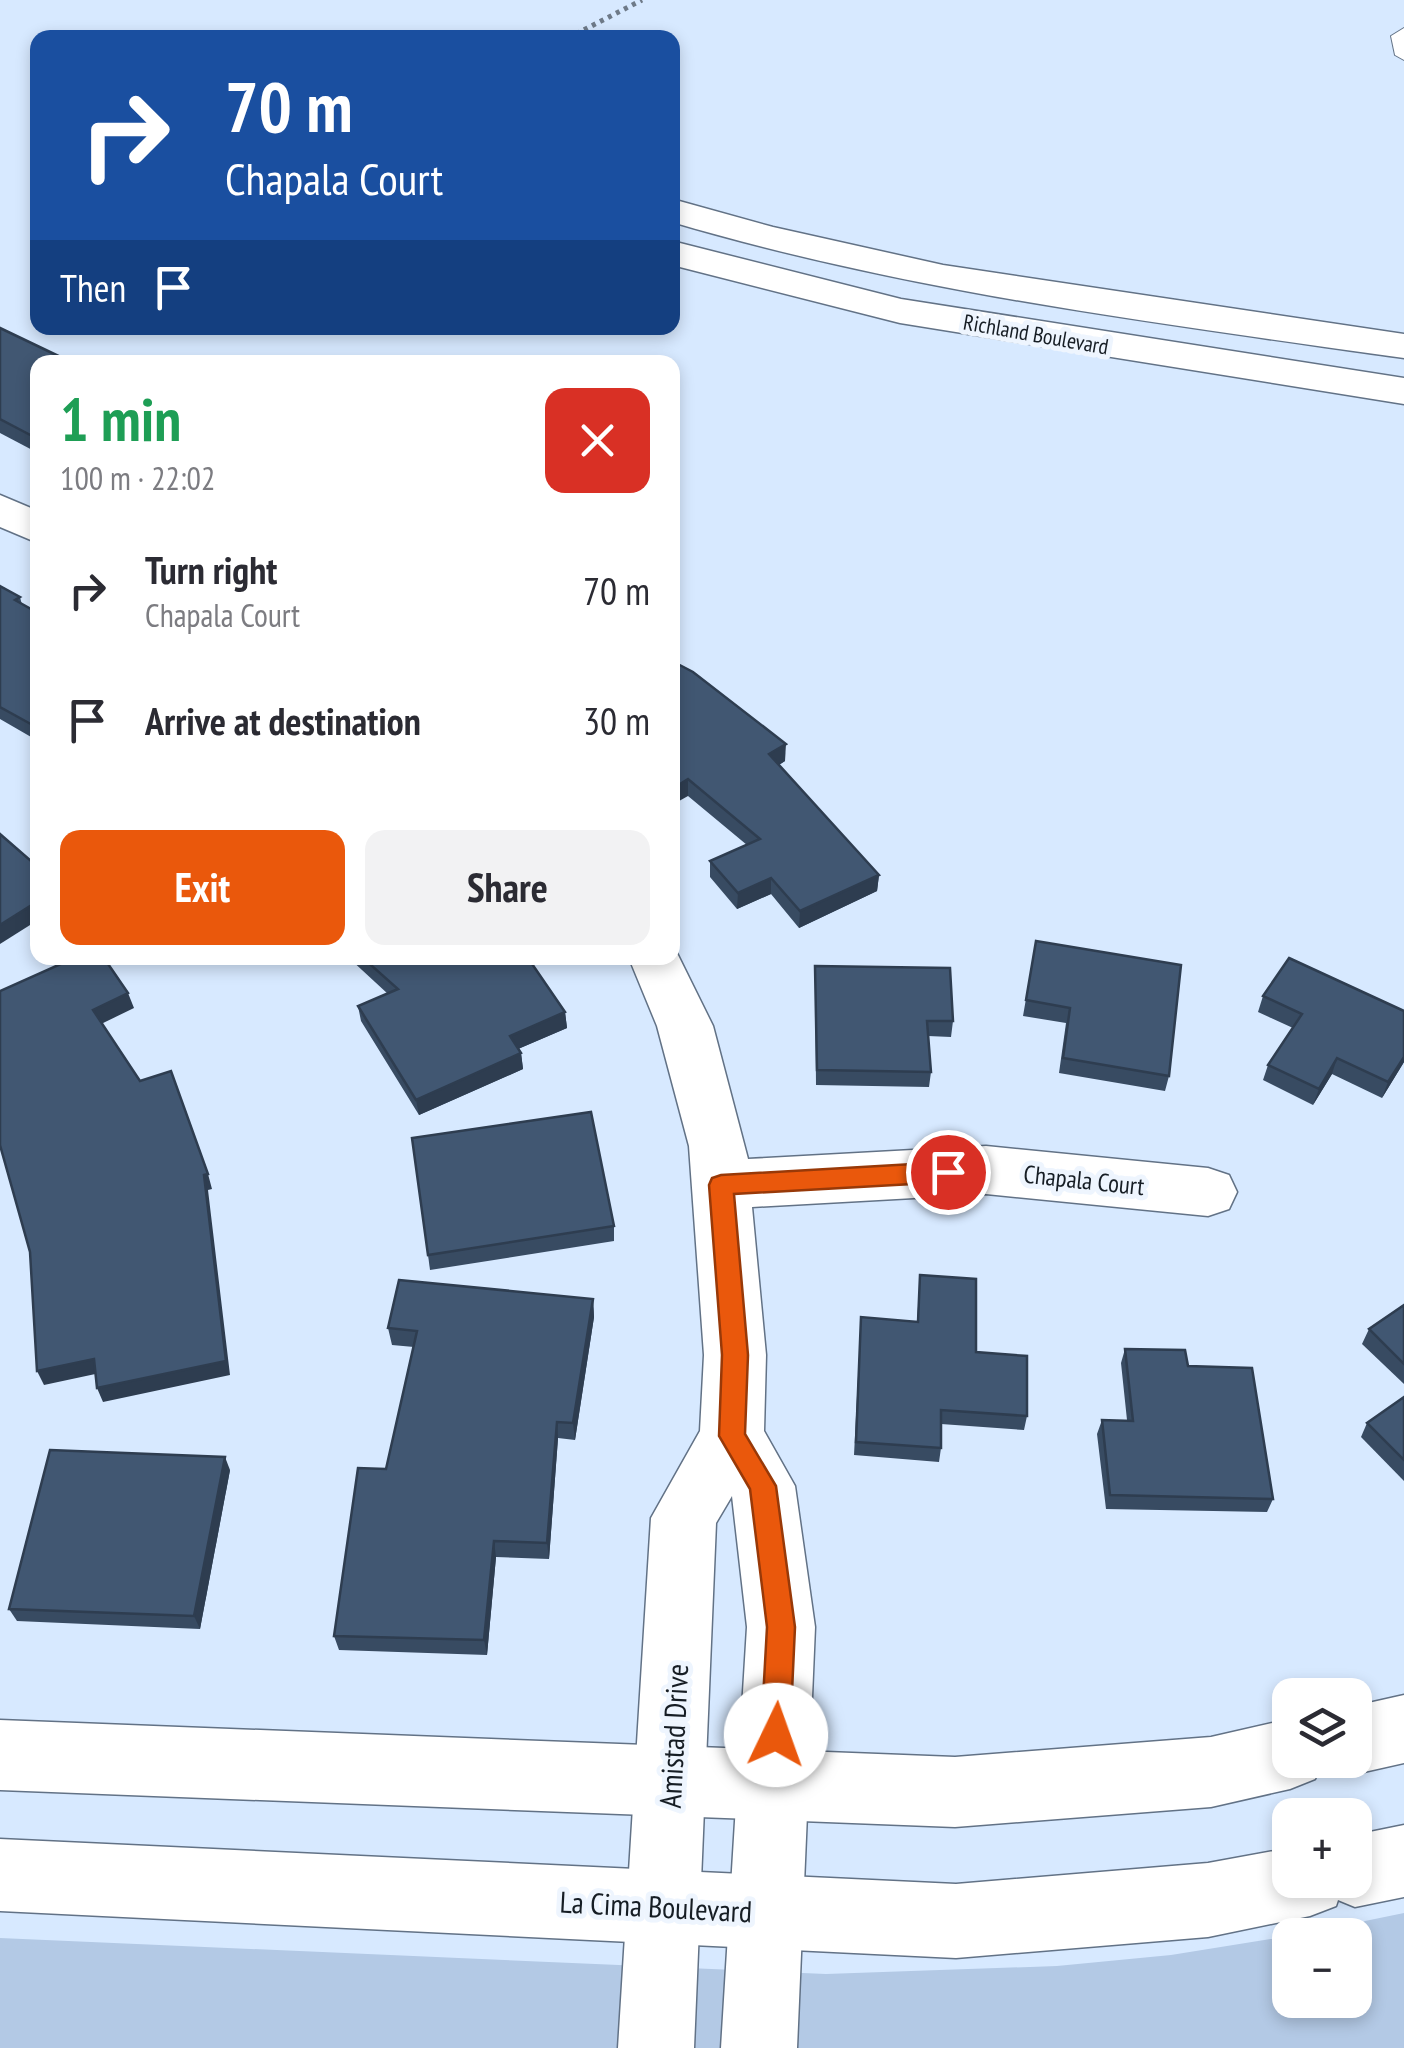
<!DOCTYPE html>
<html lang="en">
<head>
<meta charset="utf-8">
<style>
  :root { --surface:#fff; --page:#f2f2f3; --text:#2b2b33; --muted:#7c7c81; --accent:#ea580c }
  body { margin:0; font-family:"PT Sans Narrow",sans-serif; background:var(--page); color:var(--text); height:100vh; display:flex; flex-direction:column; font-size:38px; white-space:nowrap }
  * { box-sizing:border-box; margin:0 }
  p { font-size:32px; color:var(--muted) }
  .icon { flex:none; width:55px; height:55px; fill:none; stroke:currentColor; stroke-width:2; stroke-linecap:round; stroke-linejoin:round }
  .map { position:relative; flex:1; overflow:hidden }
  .panel { position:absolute; left:30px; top:355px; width:650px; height:610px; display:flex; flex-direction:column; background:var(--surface); border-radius:20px; box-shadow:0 5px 15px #0003 }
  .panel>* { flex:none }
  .banner { position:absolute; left:30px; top:30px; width:650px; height:305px; border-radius:20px; box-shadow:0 5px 15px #0003; background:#1a4fa0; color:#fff; overflow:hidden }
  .buttons { position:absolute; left:1272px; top:1678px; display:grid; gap:20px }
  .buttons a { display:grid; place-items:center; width:100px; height:100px; border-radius:20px; background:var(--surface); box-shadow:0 5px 15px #0003; font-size:50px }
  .pin { position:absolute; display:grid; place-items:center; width:85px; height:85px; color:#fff; margin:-42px; border:5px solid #fff; border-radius:50%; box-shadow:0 2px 10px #0007 }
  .me { position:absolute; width:110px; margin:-55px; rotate:3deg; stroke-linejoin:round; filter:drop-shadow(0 0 8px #0008) }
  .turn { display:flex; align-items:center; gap:35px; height:210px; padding:0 30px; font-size:45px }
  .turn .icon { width:130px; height:130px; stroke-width:2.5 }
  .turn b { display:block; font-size:70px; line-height:85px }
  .then { display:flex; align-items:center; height:95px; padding:0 30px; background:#0003; gap:20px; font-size:38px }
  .round { display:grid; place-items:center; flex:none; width:105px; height:105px; border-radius:20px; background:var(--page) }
  .summary { display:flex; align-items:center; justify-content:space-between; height:170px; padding:0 30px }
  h1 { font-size:60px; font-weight:700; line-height:75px; color:#1e9e55 }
  .primary-button { display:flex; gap:20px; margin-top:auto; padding:20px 30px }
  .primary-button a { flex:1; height:115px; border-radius:20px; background:var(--accent); color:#fff; font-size:40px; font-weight:700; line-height:115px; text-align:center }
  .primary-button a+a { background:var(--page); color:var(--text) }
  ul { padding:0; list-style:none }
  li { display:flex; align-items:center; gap:30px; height:130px; padding:0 30px }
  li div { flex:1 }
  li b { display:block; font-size:38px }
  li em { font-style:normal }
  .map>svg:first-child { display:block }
  .green { fill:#b3c9e5 }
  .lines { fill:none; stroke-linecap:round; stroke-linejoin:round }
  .lane-casing { stroke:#627286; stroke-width:2 }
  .street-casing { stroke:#627286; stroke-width:3 }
  .secondary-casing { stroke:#627286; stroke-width:3 }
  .path { stroke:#6e7a88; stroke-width:5; stroke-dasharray:4 5; stroke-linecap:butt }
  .lane { fill:#fff; fill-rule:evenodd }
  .street { fill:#fff; fill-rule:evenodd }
  .secondary { fill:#fff; fill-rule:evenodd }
  .wall { fill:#384b62 }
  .shaded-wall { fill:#2e3d50 }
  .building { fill:#415772; stroke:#2e3d50; stroke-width:2.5 }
  .route { fill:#ea580c; stroke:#983908; stroke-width:2.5 }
  .labels { text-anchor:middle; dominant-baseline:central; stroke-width:10; stroke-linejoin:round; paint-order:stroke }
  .far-street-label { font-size:22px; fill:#161d24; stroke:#eef5fe }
  .street-label { font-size:25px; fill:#161d24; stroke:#eef5fe }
  .near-street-label { font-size:30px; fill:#161d24; stroke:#eef5fe }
</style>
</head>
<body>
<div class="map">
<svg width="1404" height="2048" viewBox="0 0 1404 2048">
  <rect width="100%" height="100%" fill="#d7e9ff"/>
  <polygon class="green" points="1404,1913 1404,2048 0,2048 0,1938 826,1974 1057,1966 1171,1955 1290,1936 1290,2000 1355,2000 1355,1935 1297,1935"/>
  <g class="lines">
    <g class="lane-casing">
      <polygon id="lane" points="1404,28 1404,60 1395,55 1391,36"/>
    </g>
    <g class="street-casing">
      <g id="street">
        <path d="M 672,199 L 773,227 L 943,265 L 1404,334 L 1404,358 C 1158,323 912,293 672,222 Z"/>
        <polygon points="672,241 901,299 1404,378 1404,404 900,323 672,265"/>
        <polygon points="0,495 38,511 38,543 0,527"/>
        <polygon points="672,943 713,1026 748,1159 986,1146 1208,1168 1229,1175 1237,1192 1229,1209 1208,1216 986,1194 752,1207 766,1355 764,1431 795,1486 815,1627 797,2048 721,2048 747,1627 732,1496 716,1523 694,2048 618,2048 651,1518 700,1431 704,1355 689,1146 657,1026 629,958 672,958"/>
      </g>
    </g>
    <g class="secondary-casing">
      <g id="secondary">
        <polygon points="1404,1695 1404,1763 1355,1774 1330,1764 1328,1760 1355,1760 1355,1706"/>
        <polygon points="1290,1719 1290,1760 1323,1760 1315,1779 1290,1789 1211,1807 955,1827 0,1790 0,1720 955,1757 1211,1737"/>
        <polygon points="1404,1825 1404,1897 1355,1907 1338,1900 1336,1906 1310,1916 1208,1937 956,1958 0,1911 0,1839 956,1884 1208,1863 1290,1848 1290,1880 1355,1880 1355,1835"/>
      </g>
    </g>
    <polyline class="path" points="568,38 642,0"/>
    <use href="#lane" class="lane"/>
    <use href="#street" class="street"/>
    <use href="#secondary" class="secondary"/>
  </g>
  <g class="wall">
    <polygon points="0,328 38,362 38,453 0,433"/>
    <polygon points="0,586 20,597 22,605 38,613 38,741 0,719"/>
    <polygon points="672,661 785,761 779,765 879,875 877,891 799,928 771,894 737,909 710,877 710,861 747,845 688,796"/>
    <polygon points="1036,941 1169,1076 1165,1091 1059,1073 1066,1023 1023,1016"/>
    <polygon points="349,958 528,958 565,1012 567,1028 518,1049 521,1053 523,1069 419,1115 361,1021 358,1006 388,994"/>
    <polygon points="815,966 953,1021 951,1037 928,1036 931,1072 929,1087 816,1085"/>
    <polygon points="1263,996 1404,1062 1382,1098 1332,1074 1313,1105 1263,1080 1268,1065 1293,1028 1258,1012"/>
    <polygon points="614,1226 614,1241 430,1270 428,1255"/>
    <polygon points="920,1275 976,1352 1027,1416 1024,1430 941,1424 941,1448 939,1462 854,1455 861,1317 917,1322"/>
    <polygon points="593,1299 594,1317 575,1440 558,1438 549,1559 496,1557 487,1655 339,1650 334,1636 386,1469 414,1347 392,1345 388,1328"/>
    <polygon points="1404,1305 1404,1384 1362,1344 1369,1329"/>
    <polygon points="1125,1349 1188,1366 1273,1499 1267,1512 1106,1509 1097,1434 1102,1420 1127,1420 1121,1363"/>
    <polygon points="1404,1397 1404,1481 1361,1437 1367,1423"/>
    <polygon points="230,1470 200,1629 17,1621 9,1609"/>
  </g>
  <g class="shaded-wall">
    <polygon points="786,744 785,761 769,771 769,754"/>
    <polygon points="688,779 688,796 672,805 672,789"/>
    <polygon points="879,875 877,891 799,928 800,911"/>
    <polygon points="771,878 771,894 737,909 738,893"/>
    <polygon points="38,901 38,920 0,944 0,925"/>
    <polygon points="128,993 134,1008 99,1025 93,1010"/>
    <polygon points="565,1012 567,1028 511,1052 510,1036"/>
    <polygon points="521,1053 523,1069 419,1115 416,1100"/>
    <polygon points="1404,1057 1404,1062 1382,1098 1388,1082"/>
    <polygon points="1337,1058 1332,1074 1313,1105 1319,1089"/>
    <polygon points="208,1174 212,1189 208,1190 230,1375 103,1402 97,1388 204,1175"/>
    <polygon points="593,1299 594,1317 575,1440 573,1423"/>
    <polygon points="94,1359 100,1373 44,1385 37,1371"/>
    <polygon points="557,1422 558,1438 549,1559 547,1543"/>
    <polygon points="225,1457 230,1470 200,1629 194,1616"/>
    <polygon points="494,1541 496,1557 487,1655 484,1640"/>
  </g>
  <g class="building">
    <polygon points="0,328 71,362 38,362 38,439 0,419"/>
    <polygon points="0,586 20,597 15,600 38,613 38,728 0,707"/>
    <polygon points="672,661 693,672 786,744 769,754 879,875 800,911 771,878 738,893 710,861 760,839 688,779 672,789"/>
    <polygon points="0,834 38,867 38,901 0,925"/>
    <polygon points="1036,941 1181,965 1169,1076 1063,1058 1070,1008 1026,1000"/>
    <polygon points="74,958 104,958 128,993 93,1010 140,1081 171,1071 208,1174 204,1175 226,1361 97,1388 94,1359 37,1371 30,1252 0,1145 0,991"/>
    <polygon points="363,958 528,958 565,1012 510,1036 521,1053 416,1100 358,1006 398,989"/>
    <polygon points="1289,958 1404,1011 1404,1057 1388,1082 1337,1058 1319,1089 1268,1065 1302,1014 1263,996"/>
    <polygon points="815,966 950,968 953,1021 927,1021 931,1072 817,1070"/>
    <polygon points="591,1112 614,1226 428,1255 412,1138"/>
    <polygon points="920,1275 976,1279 976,1352 1027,1356 1027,1416 941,1410 941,1448 856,1442 861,1317 918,1322"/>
    <polygon points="399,1280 593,1299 573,1423 557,1422 547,1543 494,1541 484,1640 334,1636 358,1468 386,1469 417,1331 388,1328"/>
    <polygon points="1404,1305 1404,1364 1369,1329"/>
    <polygon points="1125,1349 1185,1350 1188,1366 1252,1368 1273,1499 1110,1495 1102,1420 1133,1421"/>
    <polygon points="1404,1397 1404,1460 1367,1423"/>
    <polygon points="50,1450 225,1457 194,1616 9,1609"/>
  </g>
  <polygon class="route" points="948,1162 957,1165 960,1172 957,1179 948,1182 734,1194 748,1355 745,1434 776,1486 795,1627 790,1735 786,1745 776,1749 765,1745 761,1735 767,1627 750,1489 719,1436 722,1355 709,1185 712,1178 721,1175"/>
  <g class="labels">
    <g class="far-street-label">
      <text transform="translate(1036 334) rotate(10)">Richland Boulevard</text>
    </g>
    <g class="street-label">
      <text transform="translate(1084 1180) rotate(6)">Chapala Court</text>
    </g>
    <g class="near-street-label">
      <text transform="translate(673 1736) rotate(-87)">Amistad Drive</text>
      <text transform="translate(656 1906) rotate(3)">La Cima Boulevard</text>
    </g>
  </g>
</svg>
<div class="buttons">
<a><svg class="icon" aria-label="layers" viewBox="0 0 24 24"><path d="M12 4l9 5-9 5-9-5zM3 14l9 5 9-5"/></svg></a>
<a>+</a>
<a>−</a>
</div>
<div class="pin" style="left:948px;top:1172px;background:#d93025"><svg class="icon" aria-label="arrive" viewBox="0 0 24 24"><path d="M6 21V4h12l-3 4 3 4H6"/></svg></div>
<svg class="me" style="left:776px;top:1735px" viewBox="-20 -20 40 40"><circle r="19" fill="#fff"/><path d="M0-13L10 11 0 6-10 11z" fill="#ea580c"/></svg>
<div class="banner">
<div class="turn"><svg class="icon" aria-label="right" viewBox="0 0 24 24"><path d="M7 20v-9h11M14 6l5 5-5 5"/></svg><div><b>70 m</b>Chapala Court</div></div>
<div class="then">Then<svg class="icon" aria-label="arrive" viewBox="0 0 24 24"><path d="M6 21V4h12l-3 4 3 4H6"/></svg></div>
</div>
<section class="panel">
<div class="summary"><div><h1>1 min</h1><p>100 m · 22:02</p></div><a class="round" style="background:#d93025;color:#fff"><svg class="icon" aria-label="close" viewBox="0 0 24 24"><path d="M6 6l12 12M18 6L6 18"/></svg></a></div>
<ul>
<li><svg class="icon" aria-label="right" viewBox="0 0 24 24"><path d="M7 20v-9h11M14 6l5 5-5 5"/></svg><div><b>Turn right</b><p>Chapala Court</p></div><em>70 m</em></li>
<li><svg class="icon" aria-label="arrive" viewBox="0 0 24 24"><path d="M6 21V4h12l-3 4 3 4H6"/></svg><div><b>Arrive at destination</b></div><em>30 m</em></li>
</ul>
<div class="primary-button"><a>Exit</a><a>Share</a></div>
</section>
</div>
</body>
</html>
